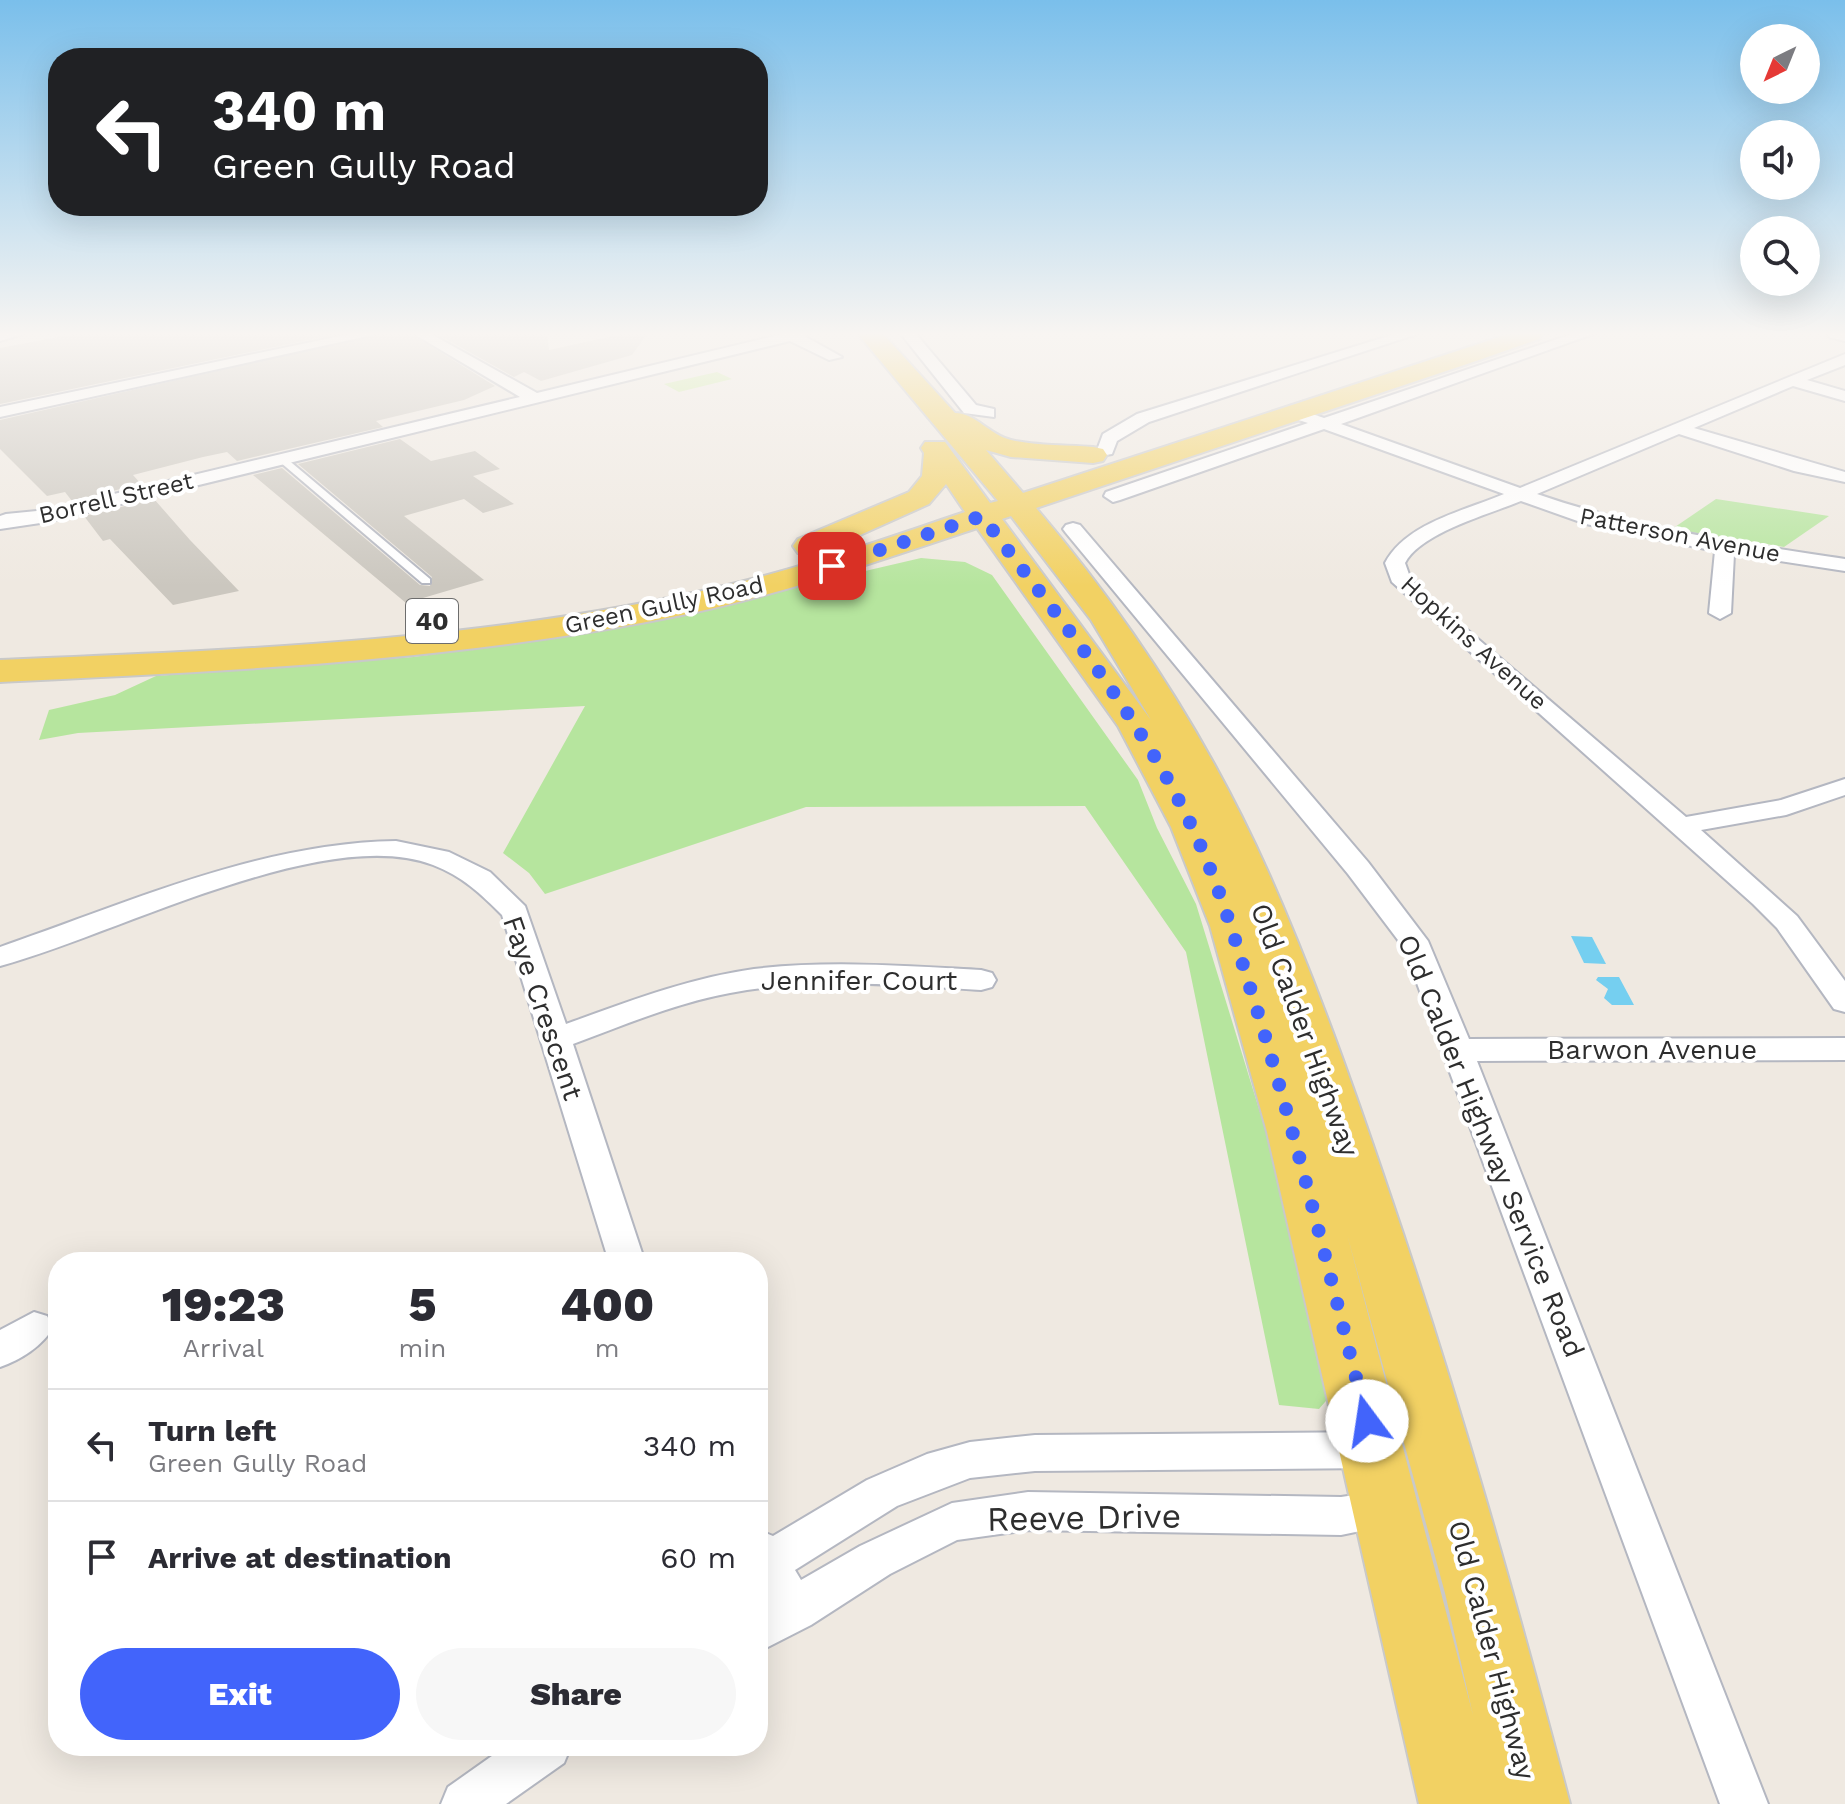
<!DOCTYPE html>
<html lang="en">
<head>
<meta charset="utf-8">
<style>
  :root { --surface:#fff; --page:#f7f7f7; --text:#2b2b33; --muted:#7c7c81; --line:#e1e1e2; --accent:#4264fb }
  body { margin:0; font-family:"Work Sans",sans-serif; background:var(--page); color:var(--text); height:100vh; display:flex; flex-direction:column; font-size:30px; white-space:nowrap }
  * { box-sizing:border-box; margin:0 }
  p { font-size:26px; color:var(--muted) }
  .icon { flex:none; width:44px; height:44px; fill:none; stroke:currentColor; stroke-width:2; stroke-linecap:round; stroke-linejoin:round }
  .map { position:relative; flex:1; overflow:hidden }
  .sheet { position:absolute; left:48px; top:1252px; width:720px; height:504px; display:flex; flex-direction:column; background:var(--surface); border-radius:32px; box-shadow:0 8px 32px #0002 }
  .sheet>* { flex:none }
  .top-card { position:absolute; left:48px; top:48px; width:720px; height:168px; border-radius:32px; box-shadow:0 8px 32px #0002; background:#202124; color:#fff; overflow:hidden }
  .needle { width:52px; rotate:223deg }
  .controls { position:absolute; left:1740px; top:24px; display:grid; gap:16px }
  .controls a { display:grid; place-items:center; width:80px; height:80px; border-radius:50%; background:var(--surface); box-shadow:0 8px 32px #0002; font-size:40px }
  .pin { position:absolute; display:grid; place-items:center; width:68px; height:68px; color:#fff; margin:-34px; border-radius:16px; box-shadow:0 4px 12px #0006 }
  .me { position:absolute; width:88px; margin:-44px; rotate:346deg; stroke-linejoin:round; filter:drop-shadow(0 0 6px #0008) }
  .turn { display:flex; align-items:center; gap:28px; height:168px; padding:0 32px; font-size:36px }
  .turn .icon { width:104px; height:104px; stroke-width:2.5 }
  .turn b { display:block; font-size:56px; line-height:68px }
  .eta { display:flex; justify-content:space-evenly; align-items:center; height:136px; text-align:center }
  .eta b { font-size:48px; font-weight:800; line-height:56px }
  .button { display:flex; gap:16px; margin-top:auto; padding:16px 32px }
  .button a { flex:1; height:92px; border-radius:48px; background:var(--accent); color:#fff; font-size:32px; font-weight:800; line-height:92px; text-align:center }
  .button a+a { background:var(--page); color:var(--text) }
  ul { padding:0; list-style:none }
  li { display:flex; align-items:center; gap:24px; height:112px; padding:0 32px; border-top:2px solid var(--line) }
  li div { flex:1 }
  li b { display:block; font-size:30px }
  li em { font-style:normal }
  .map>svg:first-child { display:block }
  .green { fill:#b6e59e }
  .pitch { fill:#c9ec9a }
  .water { fill:#75cff0 }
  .building { fill:#cbc7bf }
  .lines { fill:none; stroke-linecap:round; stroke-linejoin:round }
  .service-casing { stroke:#b4b7c1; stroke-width:4 }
  .minor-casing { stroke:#b4b7c1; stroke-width:4 }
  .primary-casing { stroke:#c9c9c9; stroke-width:4 }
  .service { fill:#fff; fill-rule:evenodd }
  .minor { fill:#fff; fill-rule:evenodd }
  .primary { fill:#f2d163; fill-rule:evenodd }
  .route { stroke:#4264fb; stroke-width:14; stroke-dasharray:0 25.2 }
  .labels { text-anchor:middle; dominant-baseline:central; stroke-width:8; stroke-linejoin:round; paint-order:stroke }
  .far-street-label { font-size:24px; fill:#2e2e2e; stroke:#fff }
  .shield { fill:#fff; stroke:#6d6d6d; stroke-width:2 }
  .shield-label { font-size:26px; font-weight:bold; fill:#2e2e2e }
  .street-label { font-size:28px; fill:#2e2e2e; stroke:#fff }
  .near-street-label { font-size:34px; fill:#2e2e2e; stroke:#fff }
</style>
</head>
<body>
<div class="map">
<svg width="1845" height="1804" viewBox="0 0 1845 1804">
  <rect width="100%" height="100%" fill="#efe9e1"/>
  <g class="green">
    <polygon points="1716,499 1829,516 1784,547 1672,529"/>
    <polygon points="921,558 965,562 992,575 1138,780 1157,828 1196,904 1335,1356 1331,1395 1319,1409 1279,1405 1186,952 1085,806 806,807 545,894 529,873 503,853 585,706 78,733 39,740 49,710 115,695 156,676 413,657 538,641 715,606"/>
  </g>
  <polygon class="pitch" points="717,372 732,379 679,392 664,384"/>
  <g class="water">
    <polygon points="1571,936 1592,937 1606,964 1584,963"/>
    <polygon points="1598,977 1619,977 1634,1005 1612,1005 1604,998 1608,989 1596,980"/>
  </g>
  <g class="building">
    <polygon points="74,334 337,334 0,404 0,348"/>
    <polygon points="380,334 411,334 495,386 464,400 376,421 383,427 237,461 227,452 203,457 133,475 141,484 72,501 65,492 47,496 0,449 0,420"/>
    <polygon points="437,334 547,334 549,350 622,334 647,334 632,355 541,381 524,372 514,377"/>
    <polygon points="400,439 431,461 475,451 500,469 473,476 514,504 483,513 464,499 404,516 484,580 406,603 253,475 282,468 420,585 430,586 432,577 298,464"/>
    <polygon points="154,499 190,540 239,591 173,605 110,539 103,541 84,516"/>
  </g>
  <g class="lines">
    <g class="service-casing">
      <polygon id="service" points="280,458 286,458 430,579 430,583 422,583 280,462"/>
    </g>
    <g class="minor-casing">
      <g id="minor">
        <polygon points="0,334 23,334 0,341"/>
        <polygon points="350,334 377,334 0,417 0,407"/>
        <polygon points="414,334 431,334 537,393 783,334 808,334 806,337 842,357 829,360 790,341 47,522 0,529 0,516 6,514 47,510 520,397"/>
        <polygon points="901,334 916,334 976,405 994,409 994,417 964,413"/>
        <polygon points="1395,334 1417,334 1149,422 1117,441 1112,454 1106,455 1097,450 1103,434 1137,414"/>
        <path d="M 1572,334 L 1593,334 L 1341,424 L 1520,488 L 1845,354 L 1845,365 L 1807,380 L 1845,391 L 1845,401 L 1793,386 L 1694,428 L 1845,472 L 1845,482 L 1794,471 L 1679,434 L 1537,494 C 1638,529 1740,543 1845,559 L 1845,571 L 1734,554 L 1731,613 L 1720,619 L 1709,613 L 1715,551 L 1586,524 L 1521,501 C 1490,514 1420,533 1405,563 L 1411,580 L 1423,592 L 1686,817 L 1781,800 L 1845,779 L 1845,795 L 1786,815 L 1701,830 L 1797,916 L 1845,981 L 1845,1012 L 1834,1009 L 1777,928 L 1753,904 L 1392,582 L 1385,563 C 1406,523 1464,511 1504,494 L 1324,429 L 1120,500 L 1113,502 L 1104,496 L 1106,492 L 1308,423 L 1286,416 L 1286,408 L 1292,407 L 1324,418 Z"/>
        <polygon points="1827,334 1845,334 1845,341 1829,337"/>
        <polygon points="1073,523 1080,525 1368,862 1428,941 1469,1039 1845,1038 1845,1060 1477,1061 1768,1804 1720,1804 1404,948 1348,874 1066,533 1063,529 1066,525"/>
        <path d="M 396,841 L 449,852 L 490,872 L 525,906 L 566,1024 C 627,1002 689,978 754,969 C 829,960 906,966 981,970 L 992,973 L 996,980 L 992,987 L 981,990 C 898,985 813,977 730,993 C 676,1003 624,1025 573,1044 L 645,1262 L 609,1262 L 502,915 C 481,894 462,876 433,865 C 325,823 111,937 0,966 L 0,947 C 128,903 259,843 396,841 Z"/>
        <path d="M 34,1312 L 47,1316 L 53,1327 C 43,1346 20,1360 0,1367 L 0,1330 Z"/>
        <polygon points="1374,1432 1388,1437 1394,1450 1388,1463 1374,1468 1035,1471 970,1478 897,1506 795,1570 801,1580 860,1546 952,1503 1028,1492 1341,1497 1389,1490 1404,1496 1410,1509 1404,1522 1341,1535 1028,1530 957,1540 890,1574 811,1625 758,1652 758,1605 765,1601 758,1589 758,1530 773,1536 867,1480 927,1454 970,1442 1035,1435"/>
        <polygon points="506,1746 571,1746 564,1763 506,1804 441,1804 448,1787"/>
      </g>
    </g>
    <g class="primary-casing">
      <path id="primary" d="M 858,334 L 883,334 L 955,413 C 975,413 990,435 1011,440 C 1036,446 1067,445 1093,447 L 1103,449 L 1107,455 L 1103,461 L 1093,463 L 1011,457 L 986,450 L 1023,493 L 1509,334 L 1543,334 L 1539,339 L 1479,360 L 1036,508 C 1129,617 1209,740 1268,872 C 1315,978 1354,1088 1391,1198 C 1459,1397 1516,1600 1570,1804 L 1419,1804 L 1267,1132 L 1210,926 L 1171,827 L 1118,726 L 977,528 C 881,560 786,593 687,614 C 461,661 230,671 0,682 L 0,660 C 243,650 491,641 728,585 C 809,566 887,538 965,512 L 946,484 L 929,504 L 820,553 L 798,553 L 793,546 L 798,539 L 909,492 L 922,476 L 924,453 L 921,448 L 925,442 L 945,442 L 990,503 L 998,501 ZM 1011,516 L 1091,620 L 1151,720 L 1002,519 ZM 1347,1234 L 1445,1593 L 1473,1715 Z"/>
    </g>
    <use href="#service" class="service"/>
    <use href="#minor" class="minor"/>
    <use href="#primary" class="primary"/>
  </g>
  <linearGradient id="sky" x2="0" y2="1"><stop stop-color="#7abfeb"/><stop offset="0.57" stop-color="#f8f5f2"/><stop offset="1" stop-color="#f8f5f2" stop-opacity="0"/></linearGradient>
  <rect width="1845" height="586" fill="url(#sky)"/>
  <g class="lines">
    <path class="route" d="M 832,566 L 982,516 C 1057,616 1137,711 1191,825 C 1220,885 1238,950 1258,1013 C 1299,1147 1332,1284 1367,1421"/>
  </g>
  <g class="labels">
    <g class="far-street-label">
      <text transform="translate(116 498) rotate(-13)">Borrell Street</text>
      <text transform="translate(1680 535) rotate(11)">Patterson Avenue</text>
      <text transform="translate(664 605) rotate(-12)">Green Gully Road</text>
      <text transform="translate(1474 643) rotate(42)">Hopkins Avenue</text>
    </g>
    <rect class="shield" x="406" y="599" width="52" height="44" rx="6"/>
    <g class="shield-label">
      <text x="432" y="621">40</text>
    </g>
    <g class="street-label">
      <text x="859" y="980">Jennifer Court</text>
      <text transform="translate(543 1008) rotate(71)">Faye Crescent</text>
      <text transform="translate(1305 1030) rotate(70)">Old Calder Highway</text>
      <text x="1652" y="1049">Barwon Avenue</text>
      <text transform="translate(1491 1146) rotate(68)">Old Calder Highway Service Road</text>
      <text transform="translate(1492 1650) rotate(75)">Old Calder Highway</text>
    </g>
    <g class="near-street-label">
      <text transform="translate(1084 1517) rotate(-1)">Reeve Drive</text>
    </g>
  </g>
</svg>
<div class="controls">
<a><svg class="needle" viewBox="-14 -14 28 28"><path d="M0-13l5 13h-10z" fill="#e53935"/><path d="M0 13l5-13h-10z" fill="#7c7c81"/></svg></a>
<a><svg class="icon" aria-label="sound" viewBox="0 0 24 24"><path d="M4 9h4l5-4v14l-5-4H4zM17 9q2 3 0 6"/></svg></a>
<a><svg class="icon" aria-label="search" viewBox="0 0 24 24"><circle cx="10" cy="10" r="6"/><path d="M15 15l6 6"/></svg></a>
</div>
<div class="pin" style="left:832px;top:566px;background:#d93025"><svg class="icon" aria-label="arrive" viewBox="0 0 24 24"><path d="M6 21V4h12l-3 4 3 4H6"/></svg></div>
<svg class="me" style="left:1367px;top:1421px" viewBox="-20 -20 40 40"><circle r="19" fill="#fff"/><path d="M0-13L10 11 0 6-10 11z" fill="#4264fb"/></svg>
<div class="top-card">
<div class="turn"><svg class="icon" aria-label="left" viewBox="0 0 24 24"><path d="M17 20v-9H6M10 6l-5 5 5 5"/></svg><div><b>340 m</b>Green Gully Road</div></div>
</div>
<section class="sheet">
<div class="eta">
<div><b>19:23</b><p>Arrival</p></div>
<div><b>5</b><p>min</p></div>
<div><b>400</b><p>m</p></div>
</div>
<ul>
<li><svg class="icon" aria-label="left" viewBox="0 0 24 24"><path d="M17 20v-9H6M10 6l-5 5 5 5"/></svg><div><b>Turn left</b><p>Green Gully Road</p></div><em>340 m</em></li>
<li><svg class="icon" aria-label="arrive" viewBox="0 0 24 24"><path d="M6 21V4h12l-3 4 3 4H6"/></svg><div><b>Arrive at destination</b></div><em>60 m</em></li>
</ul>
<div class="button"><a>Exit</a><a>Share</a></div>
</section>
</div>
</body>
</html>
